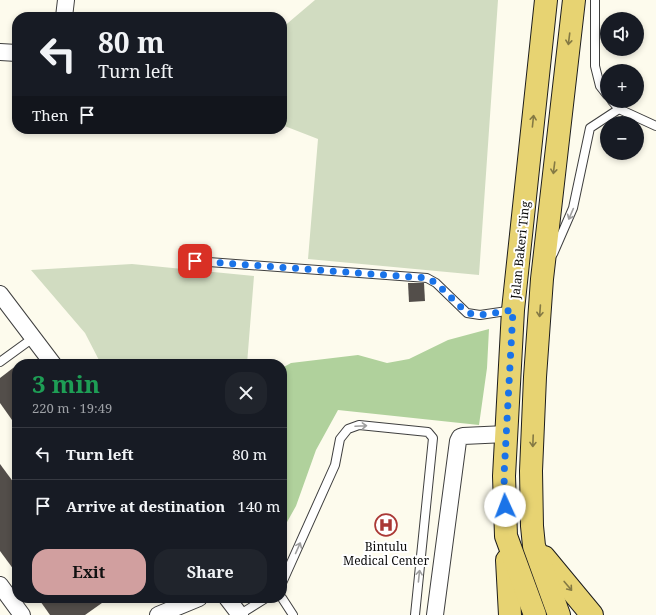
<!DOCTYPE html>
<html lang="en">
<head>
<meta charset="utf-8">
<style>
  :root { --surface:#171b24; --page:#20242c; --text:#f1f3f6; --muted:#9ea1a6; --line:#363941; --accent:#d19f9f }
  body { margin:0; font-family:"Noto Serif",serif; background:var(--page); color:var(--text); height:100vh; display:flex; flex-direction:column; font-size:15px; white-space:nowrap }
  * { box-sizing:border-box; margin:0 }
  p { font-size:13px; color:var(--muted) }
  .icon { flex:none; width:22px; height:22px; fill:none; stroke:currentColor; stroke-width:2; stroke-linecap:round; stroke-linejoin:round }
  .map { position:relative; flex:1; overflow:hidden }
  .panel { position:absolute; left:12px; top:359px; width:275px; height:244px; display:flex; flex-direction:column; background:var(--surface); border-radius:16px; box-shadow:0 2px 6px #0003 }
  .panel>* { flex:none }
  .banner { position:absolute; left:12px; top:12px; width:275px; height:122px; border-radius:16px; box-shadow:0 2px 6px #0003; background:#171b24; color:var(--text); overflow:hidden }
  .tools { position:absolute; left:600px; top:12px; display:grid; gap:8px }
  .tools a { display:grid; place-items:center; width:44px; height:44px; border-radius:50%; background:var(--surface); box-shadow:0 2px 6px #0003; font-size:20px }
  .pin { position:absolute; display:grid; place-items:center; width:34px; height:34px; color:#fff; margin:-17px; border-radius:8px; box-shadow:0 2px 6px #0006 }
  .me { position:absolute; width:44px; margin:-22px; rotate:358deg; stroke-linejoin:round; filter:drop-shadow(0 0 3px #0008) }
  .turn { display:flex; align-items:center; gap:14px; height:84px; padding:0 20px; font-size:18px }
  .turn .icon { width:52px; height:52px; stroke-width:2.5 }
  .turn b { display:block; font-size:28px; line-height:34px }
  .then { display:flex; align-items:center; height:38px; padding:0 20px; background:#0003; gap:8px; font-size:15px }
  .round { display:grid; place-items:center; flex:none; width:42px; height:42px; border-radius:16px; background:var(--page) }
  .summary { display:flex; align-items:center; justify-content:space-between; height:68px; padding:0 20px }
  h1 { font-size:24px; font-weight:700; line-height:30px; color:#1e9e55 }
  .cta { display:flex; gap:8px; margin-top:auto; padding:8px 20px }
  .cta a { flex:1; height:46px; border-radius:16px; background:var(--accent); color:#111; font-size:16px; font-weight:700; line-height:46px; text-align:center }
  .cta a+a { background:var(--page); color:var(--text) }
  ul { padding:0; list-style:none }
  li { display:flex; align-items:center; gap:12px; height:52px; padding:0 20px; border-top:1px solid var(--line) }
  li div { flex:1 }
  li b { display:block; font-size:15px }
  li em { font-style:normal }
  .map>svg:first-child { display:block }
  .forest { fill:#b0d19c }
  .cemetery { fill:#d1dcc1 }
  .building { fill:#534e4a }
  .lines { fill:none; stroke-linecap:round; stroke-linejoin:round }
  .lane-casing { stroke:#3f3f3f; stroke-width:10 }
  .street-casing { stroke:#3f3f3f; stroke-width:18 }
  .primary-casing { stroke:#1d1d1d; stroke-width:24 }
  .lane { stroke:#fff; stroke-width:8 }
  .street { stroke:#fff; stroke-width:16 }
  .primary { stroke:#e7d372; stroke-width:22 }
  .oneway { stroke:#847944 }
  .oneway2 { stroke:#9e9e9e }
  .route { stroke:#1a73e8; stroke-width:7; stroke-dasharray:0 12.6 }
  .labels { text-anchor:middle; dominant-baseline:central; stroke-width:4; stroke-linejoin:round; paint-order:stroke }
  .street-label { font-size:12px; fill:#0c0c0c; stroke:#fff }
  .poi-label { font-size:12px; fill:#0c0c0c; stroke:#fff }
</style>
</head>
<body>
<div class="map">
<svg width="656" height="615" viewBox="0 0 656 615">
  <rect width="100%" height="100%" fill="#fdfbed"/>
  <polygon class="forest" points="489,329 487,368 479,425 338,410 316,450 296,506 282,531 282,368 291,363 358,355 387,363 409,359 448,340"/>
  <g class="cemetery">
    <polygon points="315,0 498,0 479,275 308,259 318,139 282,125 282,28"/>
    <polygon points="132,264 254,276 247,364 101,364 85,333 31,270"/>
  </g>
  <g class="building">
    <polygon points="408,283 424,283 425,301 409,302"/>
    <polygon points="17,365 17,427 0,403 0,378"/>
    <polygon points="0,464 17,487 17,574 0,551"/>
    <polygon points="38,598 109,598 85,615 50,615"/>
  </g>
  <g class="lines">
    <g class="lane-casing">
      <g id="lane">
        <polyline points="595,0 595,66 600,86 607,95"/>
        <polyline points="612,101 619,109 656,126"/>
        <polyline points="553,254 573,208 590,128 619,109"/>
        <polyline points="195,261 427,278 436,283 467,313 480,315 513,310"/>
        <polyline points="0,362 33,338"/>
        <polyline points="282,583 335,465 340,439 348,429 359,425 428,432 433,438 415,615"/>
        <polyline points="282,598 293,615"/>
        <polyline points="239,615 266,598"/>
      </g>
    </g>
    <g class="street-casing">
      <g id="street">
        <polyline points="64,17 66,0"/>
        <polyline points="0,52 17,53"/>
        <polyline points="0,294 53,364"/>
        <polyline points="0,585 22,615"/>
        <polyline points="227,598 240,615"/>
        <polyline points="158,615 199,598"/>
        <polyline points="435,615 458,441 460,437 463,436 506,434"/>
      </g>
    </g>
    <g class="primary-casing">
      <g id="primary">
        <polyline points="544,557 592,615"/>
        <polyline points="507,560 510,615"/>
        <polyline points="535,615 506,536 504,476 513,310 546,0"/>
        <polyline points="559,615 534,546 532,526 531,471 535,377 542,279 574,0"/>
      </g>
    </g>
    <use href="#lane" class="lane"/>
    <use href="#street" class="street"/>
    <use href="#primary" class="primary"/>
  </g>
  <defs><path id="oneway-shaft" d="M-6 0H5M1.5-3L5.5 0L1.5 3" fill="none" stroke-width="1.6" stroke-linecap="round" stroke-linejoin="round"/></defs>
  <g class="oneway">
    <use href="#oneway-shaft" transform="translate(569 39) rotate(97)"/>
    <use href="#oneway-shaft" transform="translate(533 121) rotate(-84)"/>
    <use href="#oneway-shaft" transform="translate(554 168) rotate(97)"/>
    <use href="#oneway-shaft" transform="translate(540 311) rotate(94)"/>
    <use href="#oneway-shaft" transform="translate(533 441) rotate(92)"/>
    <use href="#oneway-shaft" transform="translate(568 586) rotate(50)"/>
  </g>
  <g class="oneway2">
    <use href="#oneway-shaft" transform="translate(571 214) rotate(113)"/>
    <use href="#oneway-shaft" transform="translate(361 426) rotate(-3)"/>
    <use href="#oneway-shaft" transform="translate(298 548) rotate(-66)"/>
    <use href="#oneway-shaft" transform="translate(419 576) rotate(-84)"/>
  </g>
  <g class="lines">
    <polyline class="route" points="195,261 427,278 436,283 467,313 480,315 513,310 504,476 505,506"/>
  </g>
  <defs>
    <g id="hospital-ring" transform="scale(1.15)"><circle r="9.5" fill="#fff" stroke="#aa3835" stroke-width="1.5"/><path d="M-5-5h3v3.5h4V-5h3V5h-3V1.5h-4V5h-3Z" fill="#aa3835"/></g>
  </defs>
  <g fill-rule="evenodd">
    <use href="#hospital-ring" x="386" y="525"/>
  </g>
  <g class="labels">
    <g class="street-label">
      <text transform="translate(520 250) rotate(-84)">Jalan Bakeri Ting</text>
    </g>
    <g class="poi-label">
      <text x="386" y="546">Bintulu<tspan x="386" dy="14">Medical Center</tspan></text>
    </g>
  </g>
</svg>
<div class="tools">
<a><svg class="icon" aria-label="sound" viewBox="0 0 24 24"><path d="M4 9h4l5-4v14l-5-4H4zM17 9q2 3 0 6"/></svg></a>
<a>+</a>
<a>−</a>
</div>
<div class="pin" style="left:195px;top:261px;background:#d93025"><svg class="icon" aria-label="arrive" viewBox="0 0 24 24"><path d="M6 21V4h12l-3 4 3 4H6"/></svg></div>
<svg class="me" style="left:505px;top:506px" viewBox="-20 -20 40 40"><circle r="19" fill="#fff"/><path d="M0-13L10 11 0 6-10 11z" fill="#1a73e8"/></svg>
<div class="banner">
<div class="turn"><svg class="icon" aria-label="left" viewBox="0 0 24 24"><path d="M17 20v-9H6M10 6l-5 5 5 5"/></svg><div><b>80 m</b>Turn left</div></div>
<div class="then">Then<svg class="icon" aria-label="arrive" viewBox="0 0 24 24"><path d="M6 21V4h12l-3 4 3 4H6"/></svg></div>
</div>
<section class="panel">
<div class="summary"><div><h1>3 min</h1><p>220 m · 19:49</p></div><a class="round"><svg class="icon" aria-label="close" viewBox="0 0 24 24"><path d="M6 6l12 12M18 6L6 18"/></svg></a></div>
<ul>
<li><svg class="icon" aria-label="left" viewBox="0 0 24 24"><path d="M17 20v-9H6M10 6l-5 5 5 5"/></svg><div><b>Turn left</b></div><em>80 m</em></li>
<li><svg class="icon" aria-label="arrive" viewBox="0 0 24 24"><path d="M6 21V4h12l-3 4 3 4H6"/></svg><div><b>Arrive at destination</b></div><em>140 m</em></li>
</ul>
<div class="cta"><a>Exit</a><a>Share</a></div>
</section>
</div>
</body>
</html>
